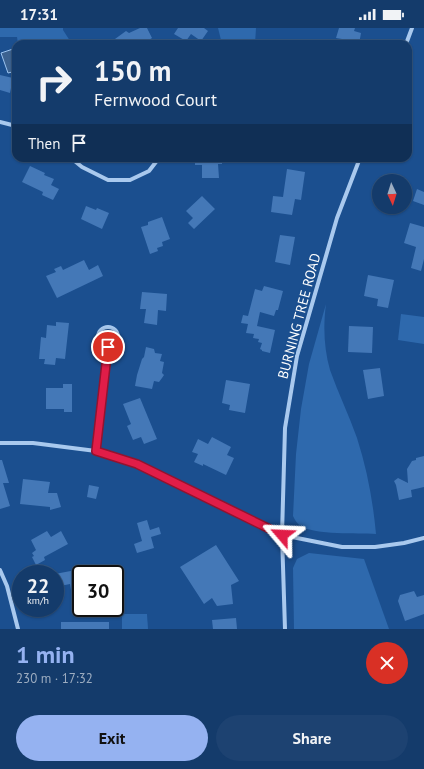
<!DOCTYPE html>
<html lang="en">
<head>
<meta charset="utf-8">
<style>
  :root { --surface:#143b6b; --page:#1d4271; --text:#f1f3f6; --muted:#9dadc1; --line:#33557e; --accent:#95b2f1 }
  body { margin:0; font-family:"PT Sans",sans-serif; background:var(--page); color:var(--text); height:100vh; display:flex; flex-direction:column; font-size:15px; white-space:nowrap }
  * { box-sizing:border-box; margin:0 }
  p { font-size:13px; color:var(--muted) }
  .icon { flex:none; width:22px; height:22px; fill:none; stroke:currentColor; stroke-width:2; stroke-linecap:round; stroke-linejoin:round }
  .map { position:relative; height:601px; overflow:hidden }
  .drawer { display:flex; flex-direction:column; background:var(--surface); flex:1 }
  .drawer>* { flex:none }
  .top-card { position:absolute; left:12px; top:12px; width:400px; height:122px; border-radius:12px; box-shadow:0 1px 3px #0004,0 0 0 1px var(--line); background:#143b6b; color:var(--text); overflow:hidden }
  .needle { width:26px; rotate:176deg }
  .buttons { position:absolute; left:372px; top:146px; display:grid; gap:8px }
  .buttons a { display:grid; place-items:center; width:40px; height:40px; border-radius:50%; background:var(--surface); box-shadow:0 1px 3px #0004,0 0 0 1px var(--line); font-size:20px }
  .speed { position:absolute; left:12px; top:537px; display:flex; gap:8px; font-size:20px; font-weight:700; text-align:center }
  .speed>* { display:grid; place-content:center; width:52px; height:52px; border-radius:50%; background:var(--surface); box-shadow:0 1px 3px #0004,0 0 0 1px var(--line); line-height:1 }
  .speed small { font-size:10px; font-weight:400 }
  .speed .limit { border:2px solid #111; border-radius:6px; background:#fff; color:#111 }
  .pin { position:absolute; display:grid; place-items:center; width:34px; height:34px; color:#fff; margin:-17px; border:2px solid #fff; border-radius:50%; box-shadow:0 1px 4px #0007 }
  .me { position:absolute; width:44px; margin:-22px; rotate:296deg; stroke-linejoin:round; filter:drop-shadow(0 0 3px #0008) }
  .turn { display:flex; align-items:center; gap:14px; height:84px; padding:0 16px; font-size:18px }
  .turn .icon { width:52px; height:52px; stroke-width:2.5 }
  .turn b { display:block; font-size:28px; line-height:34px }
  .then { display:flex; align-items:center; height:38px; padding:0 16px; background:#0003; gap:8px; font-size:15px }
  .round { display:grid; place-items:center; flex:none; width:42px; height:42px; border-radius:21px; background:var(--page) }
  .overview { display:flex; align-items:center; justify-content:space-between; height:68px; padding:0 16px }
  h1 { font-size:24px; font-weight:700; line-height:30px; color:var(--accent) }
  .cta { display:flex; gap:8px; margin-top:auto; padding:8px 16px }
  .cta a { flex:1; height:46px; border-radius:24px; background:var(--accent); color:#111; font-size:16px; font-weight:700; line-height:46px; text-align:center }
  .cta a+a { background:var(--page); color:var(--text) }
  .status { display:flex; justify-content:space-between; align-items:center; height:28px; padding:0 20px; background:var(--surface); direction:ltr }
  .status svg { height:11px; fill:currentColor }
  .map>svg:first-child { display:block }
  .green { fill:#2e69ad }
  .water { fill:#3c6290; stroke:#9cc4f0 }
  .building { fill:#4478b7 }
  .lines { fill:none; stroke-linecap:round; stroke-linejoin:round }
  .street { stroke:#a9c9ee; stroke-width:4 }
  .route-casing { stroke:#92132f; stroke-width:10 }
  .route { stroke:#e11d48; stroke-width:7 }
  .labels { text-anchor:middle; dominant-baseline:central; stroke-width:3; stroke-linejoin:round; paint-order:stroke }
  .street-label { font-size:14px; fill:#fff; stroke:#1b4f8f }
</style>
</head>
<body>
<div class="status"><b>17:31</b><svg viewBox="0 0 49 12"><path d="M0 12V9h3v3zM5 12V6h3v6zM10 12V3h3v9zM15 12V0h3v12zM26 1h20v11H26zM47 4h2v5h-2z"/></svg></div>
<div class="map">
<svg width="424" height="601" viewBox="0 0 424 601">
  <rect width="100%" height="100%" fill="#1b4f8f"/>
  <g class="green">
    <polygon points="0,0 63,0 63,2 72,16 18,16 17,9 0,9"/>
    <polygon points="218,0 256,0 255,16 222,16"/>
    <path d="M 326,276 C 323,298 324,321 330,342 C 338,365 349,387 357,410 C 367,441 373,473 376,506 C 358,505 315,507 301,498 C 297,496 295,492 293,488 L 296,426 L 301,381 L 309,336 Z"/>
    <polygon points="401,286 424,289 424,316 398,312"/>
    <polygon points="309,525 364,531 389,601 294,601 293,540 297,531"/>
    <polygon points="122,586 147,586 148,601 122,601"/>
  </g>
  <polygon class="water" points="13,21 16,30 16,43 8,45 1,25"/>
  <g class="building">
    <polygon points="140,0 147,0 152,10 142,16 119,16 115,11 126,3 129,5"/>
    <polygon points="178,0 204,0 208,3 201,13 191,6 186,13 174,6"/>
    <polygon points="339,0 355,0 354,3 361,5 359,16 341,16 342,11 336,10"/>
    <polygon points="0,47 13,50 10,65 0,62"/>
    <polygon points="195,130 222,130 222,136 218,136 219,150 202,150 202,137 195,137"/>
    <polygon points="30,138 45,145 44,147 54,151 51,157 59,161 53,172 42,167 43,164 22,154"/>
    <polygon points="287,141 305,144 301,172 295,171 292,187 271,184 273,168 283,169"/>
    <polygon points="417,161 424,164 424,177 413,173"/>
    <polygon points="202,168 215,181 194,201 188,195 193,190 186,183"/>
    <polygon points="86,178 96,182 97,180 109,185 102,201 81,191"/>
    <polygon points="162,189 170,211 162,214 163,218 157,220 158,223 150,226 141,199 148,197 148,194"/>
    <polygon points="410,195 424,199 424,231 421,243 411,240 416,219 404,215"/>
    <polygon points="280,207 295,209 290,237 275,234"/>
    <polygon points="84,232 89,242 98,237 103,248 57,270 46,248 56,244 54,241 61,238 63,242"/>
    <polygon points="368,247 394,252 388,280 377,278 378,271 364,268"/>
    <polygon points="264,258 283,263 278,282 276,282 274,288 260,284 257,298 275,302 270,325 262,323 262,322 260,321 262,315 258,314 259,311 253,310 254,306 246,305 248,296 241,295 243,287 248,288 255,261 262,263"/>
    <polygon points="142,264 167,266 166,283 158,282 157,297 144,295 146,281 140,281"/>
    <polygon points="56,294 69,295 65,331 56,330 55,337 44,336 45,331 39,331 41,309 46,310 47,297 56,298"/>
    <polygon points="349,298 373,299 372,325 348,324"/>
    <polygon points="146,319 154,321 155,325 162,326 160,333 164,334 162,345 164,347 162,350 159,354 154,353 152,361 135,358 137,347 142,331 144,329"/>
    <polygon points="380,340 384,368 368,371 363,342"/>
    <polygon points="226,352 250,356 245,385 229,382 230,377 222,375"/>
    <polygon points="63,356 72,356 72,384 64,384 64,381 46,381 46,360 63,360"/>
    <polygon points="140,370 157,411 144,416 141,409 133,412 127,398 131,396 123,376"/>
    <polygon points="212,409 231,419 227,427 234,430 226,447 203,436 203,438 194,434 198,426 192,424 198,411 208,416"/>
    <polygon points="424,428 424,459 411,462 412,469 399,472 396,457 394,453 398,450 408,455 407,441 412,433 416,432 416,430"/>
    <polygon points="0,432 2,432 9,455 3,455 10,478 0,481"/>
    <polygon points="23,451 50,454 48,465 57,465 61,479 50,482 50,479 20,476"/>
    <polygon points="89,457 99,459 96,471 87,469"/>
    <polygon points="147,492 150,502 159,499 161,506 151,509 154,520 137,525 134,516 142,513 137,495"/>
    <polygon points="47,503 51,509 61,503 68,516 44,529 45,532 36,537 32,529 34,528 32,525 36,522 31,512"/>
    <polygon points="216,517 239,553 231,557 233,576 217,578 212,570 204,576 180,539"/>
    <polygon points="81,541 81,579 74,580 70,556 55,559 55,546"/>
    <polygon points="414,563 417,569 424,567 424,586 405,593 398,573 400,567"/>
    <polygon points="236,590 237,601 213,601 212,592"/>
    <rect x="61" y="594" width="48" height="7"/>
  </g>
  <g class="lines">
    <g class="street">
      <polyline points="406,16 412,0"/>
      <polyline points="0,94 16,98"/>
      <polyline points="71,130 82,139 108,152 130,152 149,143 159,130"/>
      <circle cx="108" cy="309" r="10"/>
      <polyline points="0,415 33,415 96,423 137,436 282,507 342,519 375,519 404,515 424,510"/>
      <polyline points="96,423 108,319"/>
      <polyline points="0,542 7,558 18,601"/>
      <polyline points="285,601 282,507 285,400 297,328 337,190 360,130"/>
    </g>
  </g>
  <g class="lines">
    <g class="route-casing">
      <polyline id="route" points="108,319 96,423 137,436 282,507"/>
    </g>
    <use href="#route" class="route"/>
  </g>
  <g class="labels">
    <g class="street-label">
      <text transform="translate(299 288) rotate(-75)">BURNING TREE ROAD</text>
    </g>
  </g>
</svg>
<div class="buttons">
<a><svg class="needle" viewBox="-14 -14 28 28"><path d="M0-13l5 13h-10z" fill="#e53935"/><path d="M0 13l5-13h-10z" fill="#9dadc1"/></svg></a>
</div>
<div class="speed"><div>22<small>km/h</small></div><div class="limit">30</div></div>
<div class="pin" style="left:108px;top:319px;background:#d93025"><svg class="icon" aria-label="arrive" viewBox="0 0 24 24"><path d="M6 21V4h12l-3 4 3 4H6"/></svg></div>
<svg class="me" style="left:282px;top:507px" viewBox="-20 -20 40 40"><path d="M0-17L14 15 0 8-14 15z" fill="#e11d48" stroke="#fff" stroke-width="4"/></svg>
<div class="top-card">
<div class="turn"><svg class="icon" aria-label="right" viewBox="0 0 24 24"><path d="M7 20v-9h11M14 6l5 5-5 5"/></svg><div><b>150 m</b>Fernwood Court</div></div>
<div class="then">Then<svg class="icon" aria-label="arrive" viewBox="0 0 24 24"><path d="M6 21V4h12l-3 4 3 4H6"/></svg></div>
</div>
</div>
<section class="drawer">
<div class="overview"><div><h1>1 min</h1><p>230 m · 17:32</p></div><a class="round" style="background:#d93025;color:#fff"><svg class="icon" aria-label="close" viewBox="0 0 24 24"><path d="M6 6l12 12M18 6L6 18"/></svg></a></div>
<div class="cta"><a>Exit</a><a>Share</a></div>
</section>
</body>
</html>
